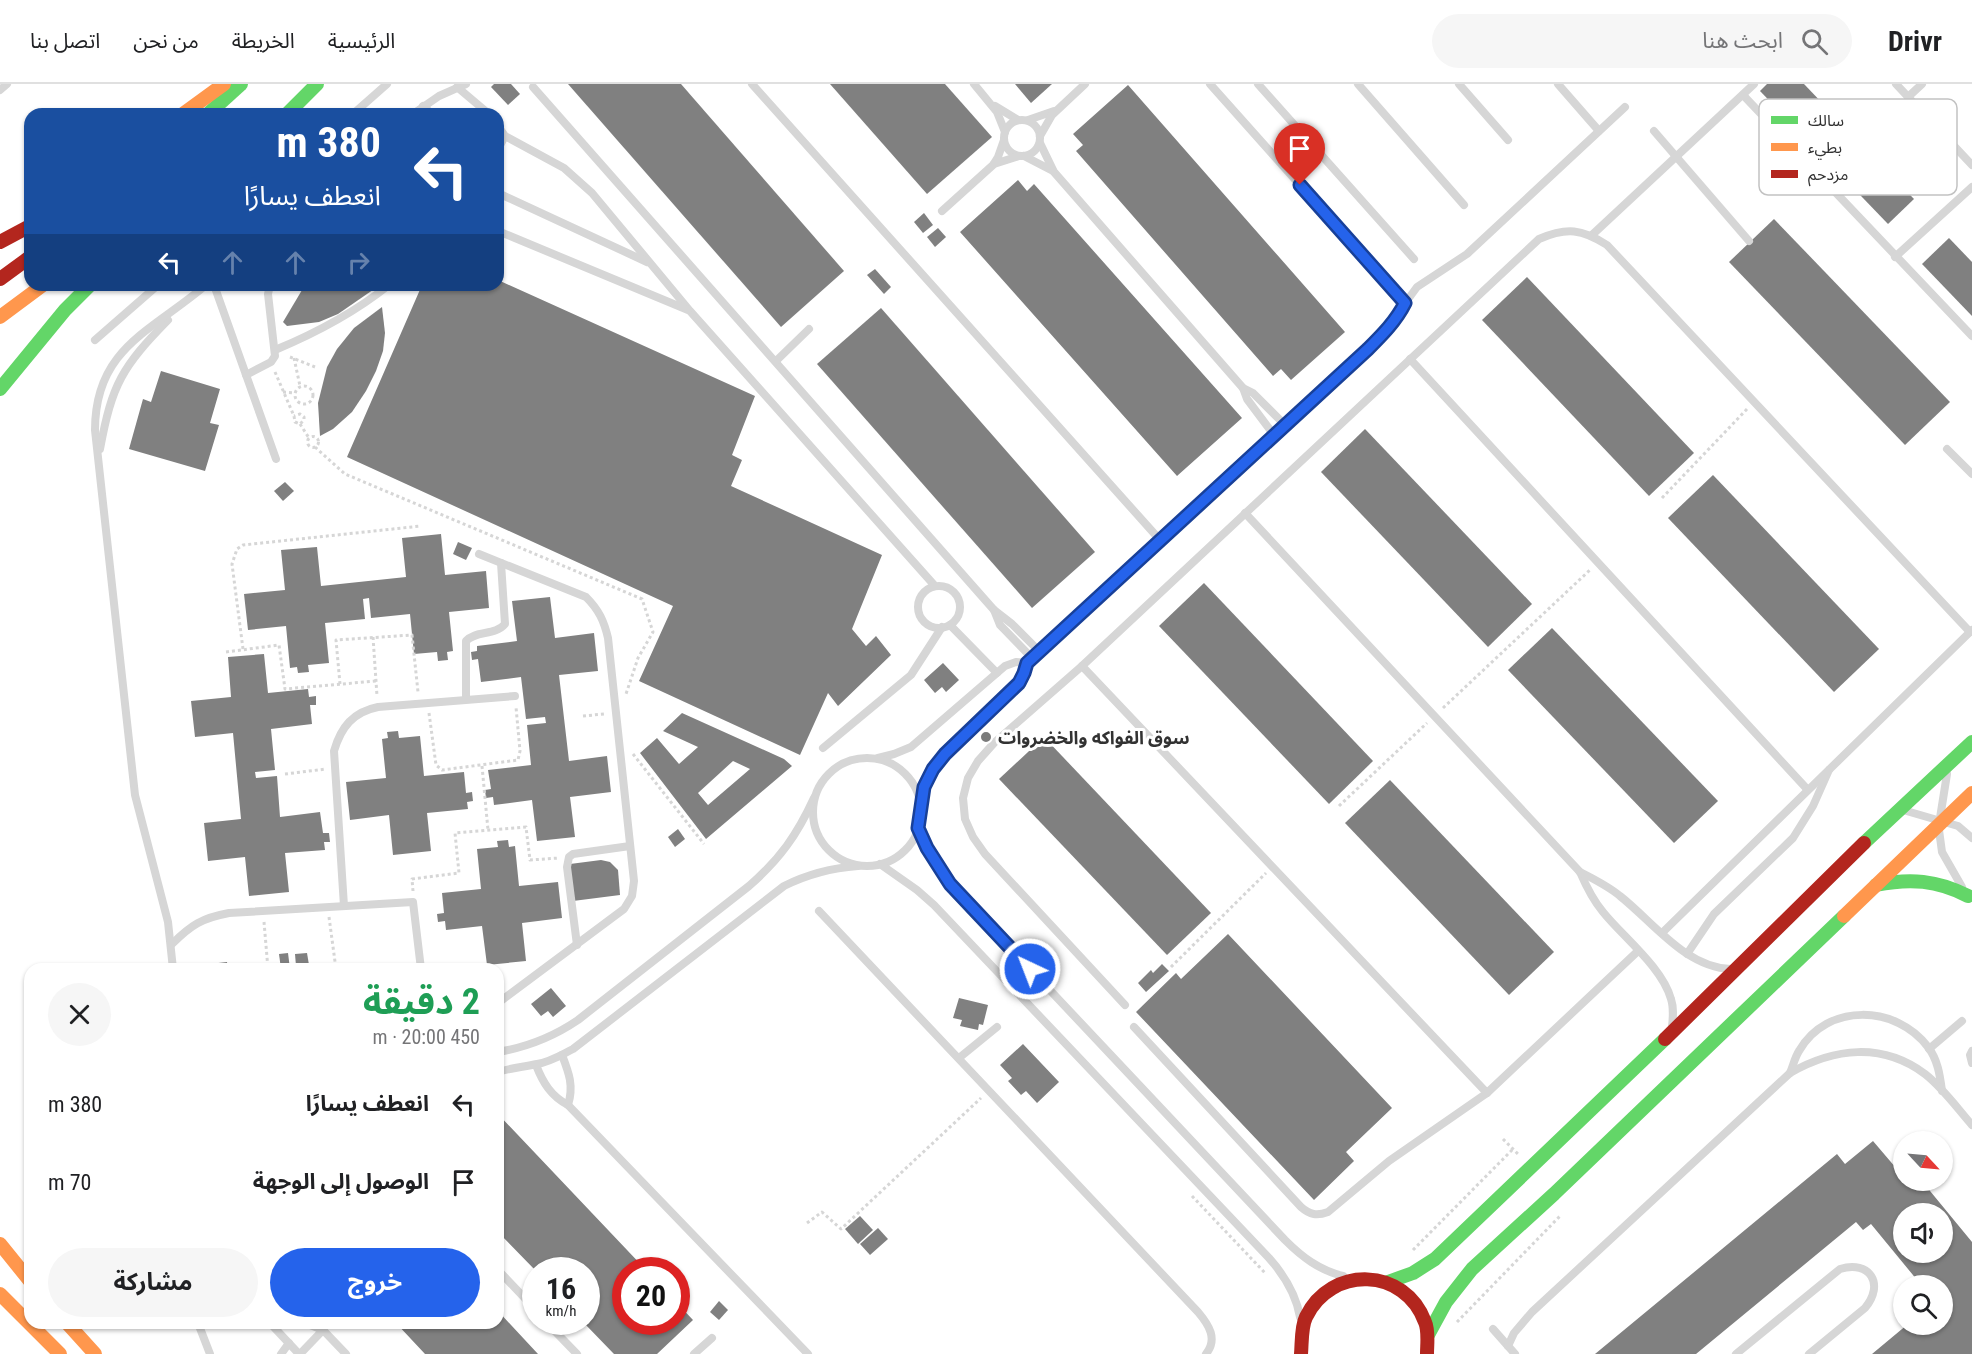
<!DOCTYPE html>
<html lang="ar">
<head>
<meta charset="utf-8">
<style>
  :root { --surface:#fff; --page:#f6f6f6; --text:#202124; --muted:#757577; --line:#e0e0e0; --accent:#2563eb }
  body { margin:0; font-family:"Roboto Condensed","Noto Sans Arabic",sans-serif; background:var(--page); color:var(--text); direction:rtl; height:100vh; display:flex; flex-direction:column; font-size:22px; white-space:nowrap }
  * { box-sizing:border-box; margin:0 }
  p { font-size:20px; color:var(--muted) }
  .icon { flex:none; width:33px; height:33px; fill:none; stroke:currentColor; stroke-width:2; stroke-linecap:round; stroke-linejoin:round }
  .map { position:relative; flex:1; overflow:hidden; direction:ltr }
  .side { position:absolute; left:24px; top:879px; width:480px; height:366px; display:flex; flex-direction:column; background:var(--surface); border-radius:18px; box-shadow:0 2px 4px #0004; direction:rtl }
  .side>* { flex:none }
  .guide { position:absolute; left:24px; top:24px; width:480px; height:183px; border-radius:18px; box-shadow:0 2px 4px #0004; direction:rtl; background:#1a4fa0; color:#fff; overflow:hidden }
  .needle { width:39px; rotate:116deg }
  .buttons { position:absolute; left:1893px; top:1047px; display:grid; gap:12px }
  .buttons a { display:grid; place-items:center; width:60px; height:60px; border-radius:50%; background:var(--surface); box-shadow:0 2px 4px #0004; font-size:30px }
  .speed { position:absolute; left:522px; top:1173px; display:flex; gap:12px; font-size:30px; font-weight:700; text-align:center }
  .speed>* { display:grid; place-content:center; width:78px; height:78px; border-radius:50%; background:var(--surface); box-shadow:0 2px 4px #0004; line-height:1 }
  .speed small { font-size:15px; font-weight:400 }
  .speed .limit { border:9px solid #d22; background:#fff; color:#111 }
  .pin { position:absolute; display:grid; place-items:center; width:51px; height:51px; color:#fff; margin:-62px -26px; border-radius:50% 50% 50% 0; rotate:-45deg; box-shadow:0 0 6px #0007 }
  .pin .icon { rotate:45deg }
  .me { position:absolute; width:66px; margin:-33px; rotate:317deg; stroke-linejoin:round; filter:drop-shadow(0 0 4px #0008) }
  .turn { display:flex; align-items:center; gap:21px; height:126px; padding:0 24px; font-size:27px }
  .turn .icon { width:78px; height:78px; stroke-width:2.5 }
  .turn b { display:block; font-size:42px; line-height:51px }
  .lanes { display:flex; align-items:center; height:57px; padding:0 24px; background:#0003; justify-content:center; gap:30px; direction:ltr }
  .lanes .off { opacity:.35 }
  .round { display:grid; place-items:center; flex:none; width:63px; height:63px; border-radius:32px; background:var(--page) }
  .overview { display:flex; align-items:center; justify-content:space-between; height:102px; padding:0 24px }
  h1 { font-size:36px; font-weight:700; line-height:45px; color:#1e9e55 }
  .cta { display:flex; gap:12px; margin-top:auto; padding:12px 24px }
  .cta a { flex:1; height:69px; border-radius:36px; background:var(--accent); color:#fff; font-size:24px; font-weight:700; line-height:69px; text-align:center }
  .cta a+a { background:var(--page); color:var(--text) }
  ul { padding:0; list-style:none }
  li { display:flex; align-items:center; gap:18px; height:78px; padding:0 24px }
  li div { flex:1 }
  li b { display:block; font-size:22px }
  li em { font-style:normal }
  header { display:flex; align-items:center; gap:36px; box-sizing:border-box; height:84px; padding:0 30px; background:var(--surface); border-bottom:2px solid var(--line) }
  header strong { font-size:28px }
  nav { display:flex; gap:33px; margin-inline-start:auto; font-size:21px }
  .search { width:420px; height:54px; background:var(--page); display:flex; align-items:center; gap:15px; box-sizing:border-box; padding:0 21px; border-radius:33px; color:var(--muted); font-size:22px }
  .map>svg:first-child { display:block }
  .building { fill:#808080; fill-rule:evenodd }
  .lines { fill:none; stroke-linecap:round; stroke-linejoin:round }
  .path { stroke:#d6d6d6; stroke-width:3; stroke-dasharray:3 3; stroke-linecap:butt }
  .lane { stroke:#d6d6d6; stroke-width:8 }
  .fast { stroke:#63d668; stroke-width:14 }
  .slow { stroke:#ff974d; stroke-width:14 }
  .jam { stroke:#b3261e; stroke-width:14 }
  .route-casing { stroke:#184099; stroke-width:15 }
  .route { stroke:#2563eb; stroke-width:10 }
  .poi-dot { fill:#7a7a7a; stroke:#fff; stroke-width:2 }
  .labels { text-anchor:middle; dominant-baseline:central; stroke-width:6; stroke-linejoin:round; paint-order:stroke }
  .poi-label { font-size:18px; font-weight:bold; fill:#323232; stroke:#fff; text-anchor:start }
  .key { fill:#fff; stroke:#c2c2c2; stroke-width:1.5 }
  .key-label { font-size:16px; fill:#323232 }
</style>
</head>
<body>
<header>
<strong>Drivr</strong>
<div class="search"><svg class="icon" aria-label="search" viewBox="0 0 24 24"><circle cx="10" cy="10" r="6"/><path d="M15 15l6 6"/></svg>ابحث هنا</div>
<nav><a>الرئيسية</a><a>الخريطة</a><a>من نحن</a><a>اتصل بنا</a></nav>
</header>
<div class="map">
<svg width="1972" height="1270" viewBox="0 0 1972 1270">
  <rect width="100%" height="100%" fill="#fff"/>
  <g class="building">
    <polygon points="494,0 511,0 520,10 508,21 491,3"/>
    <polygon points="568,0 681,0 844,187 781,243"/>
    <polygon points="830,0 945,0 992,53 927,110"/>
    <polygon points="1015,0 1052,0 1031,19"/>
    <polygon points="1767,0 1804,0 1914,115 1888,140 1760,7"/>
    <polygon points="1128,1 1345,248 1291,296 1281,285 1273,292 1076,67 1083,61 1073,50"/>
    <polygon points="1018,96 1027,107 1034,100 1242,334 1177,392 960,148"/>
    <polygon points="924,129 933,141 923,149 914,138"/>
    <polygon points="1774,135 1950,318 1905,361 1729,178"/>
    <polygon points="938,144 946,153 935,163 927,153"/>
    <polygon points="1949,154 1972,178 1972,232 1922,180"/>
    <polygon points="875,185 891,203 884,210 867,191"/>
    <polygon points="1527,193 1694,369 1649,412 1482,236"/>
    <polygon points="498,196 755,312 732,371 742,376 731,402 882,471 852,545 866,562 876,552 891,571 838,622 828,609 800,671 639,597 673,522 347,373 422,201 498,201"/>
    <polygon points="305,201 380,201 338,230 319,238 287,242 283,238"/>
    <polygon points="382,223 385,249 383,267 376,287 366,307 352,328 333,345 320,352 318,319 327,283 337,265 354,244"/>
    <polygon points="881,224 1095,468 1032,524 817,280"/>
    <polygon points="161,287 220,305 210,339 219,341 205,387 129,365 143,315 151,318"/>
    <polygon points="1365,345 1532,520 1488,563 1321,388"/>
    <polygon points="1713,391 1879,565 1834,608 1668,434"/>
    <polygon points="285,398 294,407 283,417 274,407"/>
    <polygon points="441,450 445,491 486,487 489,524 449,528 453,567 447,568 448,576 438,577 437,568 414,570 410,530 371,534 369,514 363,515 365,535 325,539 329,579 308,581 309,588 298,589 297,583 290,584 286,542 248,546 244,510 285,506 281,466 317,463 321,502 406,493 402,454"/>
    <polygon points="458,458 472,464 466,476 453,470"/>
    <polygon points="1204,499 1373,677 1329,720 1159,542"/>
    <polygon points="550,513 555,554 594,549 598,587 559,591 569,677 607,672 611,708 570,713 575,753 537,757 532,716 494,721 493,713 486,714 485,706 491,705 488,686 531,681 527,641 546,639 545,633 526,635 521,593 481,598 478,575 472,576 471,568 477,567 477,562 517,557 512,517"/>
    <polygon points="1552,544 1718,717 1674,759 1508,586"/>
    <polygon points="264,570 268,609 308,605 309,613 316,612 316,621 310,621 312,640 271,645 275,686 255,688 256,694 277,692 280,733 320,728 323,749 329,749 330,758 324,758 325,766 285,769 289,808 249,812 245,773 208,777 204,739 241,735 233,649 195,653 191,617 231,613 228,573"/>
    <polygon points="943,579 959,596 946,608 942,603 935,609 924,596"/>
    <path d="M 682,629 L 784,675 L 792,682 L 706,755 L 640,669 L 657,654 L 679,680 L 698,663 L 663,647 ZM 733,677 L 750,685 L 708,721 L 698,709 Z"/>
    <polygon points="398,647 399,654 420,652 424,692 464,688 466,709 472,708 473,717 467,718 468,725 427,729 431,767 393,771 389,731 350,736 346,698 386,694 382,655 388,654 387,648"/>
    <polygon points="1044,653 1211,829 1167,871 999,695"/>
    <polygon points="1390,696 1554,868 1509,911 1345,739"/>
    <polygon points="678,745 685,755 675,763 668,753"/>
    <polygon points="508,756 509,763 515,762 519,802 558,798 562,834 522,839 526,877 487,881 482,842 446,846 445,837 438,838 437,830 444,829 442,809 481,805 477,765 498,763 497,757"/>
    <polygon points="601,776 610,778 618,786 620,811 573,817 570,780"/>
    <polygon points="1228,850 1392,1024 1346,1068 1354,1077 1314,1116 1136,928 1176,889 1181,895"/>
    <polygon points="288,869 290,885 281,885 279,870"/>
    <polygon points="307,869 309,881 296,882 295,870"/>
    <polygon points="227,878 228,885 202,885 201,881"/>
    <polygon points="1162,880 1169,887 1146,908 1138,899 1151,886 1153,889"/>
    <polygon points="551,904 566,922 553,933 548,927 541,932 531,920"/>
    <polygon points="959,914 988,921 983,941 979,940 978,946 960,942 962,936 953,934"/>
    <polygon points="1023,960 1059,998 1037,1019 1026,1007 1021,1011 1008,997 1012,994 1000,981"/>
    <polygon points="498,1030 646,1186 626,1186 626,1238 676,1238 676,1218 693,1236 657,1270 614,1270 583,1238 586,1238 586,1186 535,1186 498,1148"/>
    <path d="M 1873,1057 L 1896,1084 L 1904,1078 L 1904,1096 L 1921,1096 L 1972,1158 L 1972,1270 L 1872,1270 L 1908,1240 L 1942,1240 L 1942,1202 L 1922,1202 L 1871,1140 L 1863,1146 L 1856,1138 L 1696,1270 L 1595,1270 L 1837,1070 L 1845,1080 ZM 1904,1130 L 1942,1130 L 1942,1168 L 1904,1168 Z"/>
    <polygon points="860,1132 873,1146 858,1160 845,1145"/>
    <polygon points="878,1144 888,1155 870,1171 860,1160"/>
    <polygon points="719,1217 728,1226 719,1236 710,1228"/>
    <polygon points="498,1227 538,1270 425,1270 396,1239 498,1239"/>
  </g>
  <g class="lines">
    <g class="path">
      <polyline points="290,273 315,283"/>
      <polyline points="294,274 300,302"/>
      <polyline points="275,288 294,332 295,338 300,340 304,336 304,333 300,330 294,332"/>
      <circle cx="304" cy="311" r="9"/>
      <polyline points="283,308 295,309"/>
      <polyline points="300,340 309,354"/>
      <circle cx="313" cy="358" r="5.5"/>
      <polyline points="315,363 345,390 642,515 653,548 638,574 626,610"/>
      <polyline points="1662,414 1748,324"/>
      <polyline points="373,553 377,612"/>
      <polyline points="243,565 232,480 237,465 243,461 421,442"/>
      <polyline points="226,568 279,561 285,605 376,597"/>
      <polyline points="340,600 336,556 412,551 418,608"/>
      <polyline points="1443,624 1591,485"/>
      <polyline points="429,629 436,681 442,686 518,676 520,667 516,623"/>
      <polyline points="583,632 604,630"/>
      <polyline points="633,670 704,760"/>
      <polyline points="482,682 488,746"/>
      <polyline points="285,690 326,685"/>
      <polyline points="1339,722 1427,639"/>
      <polyline points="413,807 412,795 459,789 455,749 526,743 530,776 559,774"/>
      <polyline points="329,833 336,885"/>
      <polyline points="264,838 268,885"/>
      <polyline points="1171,883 1266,789"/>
      <polyline points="1503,1055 1519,1071"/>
      <polyline points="1192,1112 1266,1190"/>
      <polyline points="807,1139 822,1128 841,1145 981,1014"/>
      <polyline points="1413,1166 1513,1065"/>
      <polyline points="1457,1238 1561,1131"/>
    </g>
    <g class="lane">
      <polyline points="752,0 1160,456"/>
      <polyline points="974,0 997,28 1005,48"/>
      <polyline points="1210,0 1405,219"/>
      <polyline points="1258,0 1414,175"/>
      <polyline points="1358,0 1464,121"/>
      <polyline points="1459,0 1508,56"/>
      <polyline points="1558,0 1599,47"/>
      <polyline points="1896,0 1972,81"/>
      <polyline points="457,3 489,30"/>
      <polyline points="533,3 994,526 1012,540 1039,567"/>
      <polyline points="0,6 7,0"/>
      <polyline points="1743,11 1972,252"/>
      <polyline points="1908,13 1922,0"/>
      <polyline points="423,22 432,30"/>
      <polyline points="995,22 1018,36"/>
      <polyline points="353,30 387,0"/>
      <polyline points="413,30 439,12 466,0"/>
      <polyline points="1028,36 1054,27"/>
      <circle cx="1022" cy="54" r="18"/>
      <polyline points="498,42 505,52 564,84 592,109 690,227 935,502"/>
      <polyline points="1654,47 1749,157"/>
      <polyline points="1040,52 1052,31 1085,0"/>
      <polyline points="1040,59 1054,88 1243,304 1253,309 1285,341"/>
      <polyline points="498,65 505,52"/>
      <polyline points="1024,72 1053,87"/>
      <polyline points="994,80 1019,72"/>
      <polyline points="498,109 647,178"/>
      <polyline points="942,127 993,81 998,73 1004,56"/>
      <polyline points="498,147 688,226"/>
      <polyline points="1592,151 1754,0"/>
      <polyline points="1895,173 1972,103"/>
      <polyline points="214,201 276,375"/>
      <polyline points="95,256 158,201"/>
      <path d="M 275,266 C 316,249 354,229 389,201"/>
      <polyline points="1410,275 1807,705"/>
      <polyline points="776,277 809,245"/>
      <polyline points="246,291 271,278 275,272 268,210 270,201"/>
      <polyline points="1243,304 1247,315 1274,351"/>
      <path d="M 100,365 C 112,300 122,283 168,236"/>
      <polyline points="1947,365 1972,390"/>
      <path d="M 1245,429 L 1580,788 C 1586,802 1593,816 1603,828 C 1623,853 1662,883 1671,915 C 1674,924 1673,933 1672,943"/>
      <path d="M 479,470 L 586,513 C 599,526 604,537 608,554 L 634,797 L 632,812 L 624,825 L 498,919"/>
      <circle cx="939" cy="523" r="21"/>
      <polyline points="994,526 1000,541 1032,574"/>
      <polyline points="950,541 997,589"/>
      <polyline points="1082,582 1487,1009"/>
      <path d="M 466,615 L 466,557 C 476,546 495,552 505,540 L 501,479"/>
      <polyline points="823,664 911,591 942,543"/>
      <polyline points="878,674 894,670 911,663 1005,582 1016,578 1027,579"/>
      <circle cx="867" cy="728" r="54"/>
      <polyline points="920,722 924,703 933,685 945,670 1019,599 1024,589 1027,579 1381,252 1417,203 1467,170 1625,23"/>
      <polyline points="1903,726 1958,742 1972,754"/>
      <polyline points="1940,734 1947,690"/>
      <path d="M 918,744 L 927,764 L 950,800 L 1285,1156 C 1302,1173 1319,1186 1343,1192"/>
      <polyline points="1939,746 1942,768 1962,803"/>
      <path d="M 880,780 L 917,806 L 934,821 L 1269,1174 C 1285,1192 1296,1210 1300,1233"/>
      <path d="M 1580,788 C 1594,795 1608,802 1620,812 C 1653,838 1686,884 1731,885"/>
      <path d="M 344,822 L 334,667 C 341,643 353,628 378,623 L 515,612"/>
      <path d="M 819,827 L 1198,1228 C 1209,1241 1218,1255 1206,1270"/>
      <polyline points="1662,849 1972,546"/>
      <path d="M 172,860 C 191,841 202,834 229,829 L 413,818 L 421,885"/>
      <polyline points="577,861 567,783 569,773 573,770 630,762"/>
      <polyline points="1687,870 1714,830 1793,754 1813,722 1829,686"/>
      <path d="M 173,885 L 168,838 L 135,711 L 95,346 C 95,264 152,247 206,201"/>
      <path d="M 1125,921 L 985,770 L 973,753 L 965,735 L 963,714 L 968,694 L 978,677 L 994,659 L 1082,582 L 1539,155 C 1567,143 1582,145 1607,161 L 1970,548"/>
      <path d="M 1134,943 L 1301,1123 C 1310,1131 1317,1132 1328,1128 L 1389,1077 L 1487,1009 L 1638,867"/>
      <polyline points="1929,965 1962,937"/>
      <polyline points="1972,967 1970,971 1972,979"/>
      <path d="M 498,968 C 528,963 553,953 578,936 L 749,802 C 780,775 797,751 814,714"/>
      <path d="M 562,971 C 569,989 574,1002 568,1021"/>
      <polyline points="959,974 997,943"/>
      <path d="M 536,981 C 543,999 551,1012 568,1021 L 808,1270"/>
      <path d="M 498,988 C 511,984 523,983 537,980 C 550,978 561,971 573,965 L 784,802 C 808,790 831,784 858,782"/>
      <path d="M 1790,989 C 1793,982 1795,973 1799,967 C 1827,918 1897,921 1928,963 C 1938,976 1940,992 1942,1007"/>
      <polyline points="498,1186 536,1226"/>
      <polyline points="546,1238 577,1270"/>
      <polyline points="198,1239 210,1270"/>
      <polyline points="270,1239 299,1270"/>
      <polyline points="305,1239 323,1246"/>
      <polyline points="321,1239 323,1246 346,1270"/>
      <polyline points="1493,1245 1515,1270"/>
      <path d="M 1508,1262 L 1514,1249 L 1532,1228 L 1790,989 C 1834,964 1882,958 1925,990 C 1943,1004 1957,1024 1972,1041"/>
      <polyline points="281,1270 289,1259"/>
      <polyline points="300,1270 323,1246"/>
      <polyline points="694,1270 712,1254"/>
      <path d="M 1736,1270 L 1840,1185 C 1870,1176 1885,1200 1865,1224 L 1809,1270"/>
    </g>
    <g class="fast">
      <polyline points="208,30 241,0"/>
      <polyline points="287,30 317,0"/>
      <polyline points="0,305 65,226 90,201"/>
      <polyline points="1864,759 1972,658"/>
      <path d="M 1876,801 C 1910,794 1937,796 1968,812"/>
      <polyline points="1388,1198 1413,1189 1435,1175 1665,955"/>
      <polyline points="1428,1251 1446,1218 1472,1185 1554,1110 1844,832"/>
    </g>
    <g class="slow">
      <polyline points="183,30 224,0"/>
      <polyline points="0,233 43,201"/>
      <polyline points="1844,832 1972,709"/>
      <polyline points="0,1160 30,1197"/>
      <polyline points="0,1210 60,1270"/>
      <polyline points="67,1239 95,1270"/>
    </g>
    <g class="jam">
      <polyline points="0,158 30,142"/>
      <polyline points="0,195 30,173"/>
      <polyline points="1665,955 1864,759"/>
      <path d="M 1301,1270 C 1302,1259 1301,1243 1306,1233 C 1331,1181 1405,1183 1425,1238 C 1429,1247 1427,1260 1427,1270"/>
    </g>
  </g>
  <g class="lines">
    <g class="route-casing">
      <path id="route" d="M 1030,885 L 950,800 L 927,764 L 918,744 L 924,703 L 933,685 L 945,670 L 1019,599 L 1024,589 L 1027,579 L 1368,265 C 1382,251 1396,237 1405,219 L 1300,101"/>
    </g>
    <use href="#route" class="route"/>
  </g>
  <circle class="poi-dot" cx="986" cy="653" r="6"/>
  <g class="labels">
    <g class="poi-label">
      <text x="998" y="653">سوق الفواكه والخضروات</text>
    </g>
  </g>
  <rect x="1759" y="15" width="198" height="96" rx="9" class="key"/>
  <rect x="1771" y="32" width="27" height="8" fill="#63d668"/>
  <rect x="1771" y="59" width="27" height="8" fill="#ff974d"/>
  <rect x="1771" y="86" width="27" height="8" fill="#b3261e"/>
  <g class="key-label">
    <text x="1808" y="42">سالك</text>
    <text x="1808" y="69">بطيء</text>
    <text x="1808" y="96">مزدحم</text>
  </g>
</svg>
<div class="buttons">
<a><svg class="needle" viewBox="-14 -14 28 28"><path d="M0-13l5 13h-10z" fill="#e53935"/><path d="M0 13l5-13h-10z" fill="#757577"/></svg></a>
<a><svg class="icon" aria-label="sound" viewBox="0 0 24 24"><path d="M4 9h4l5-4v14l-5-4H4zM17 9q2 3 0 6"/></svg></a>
<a><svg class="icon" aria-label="search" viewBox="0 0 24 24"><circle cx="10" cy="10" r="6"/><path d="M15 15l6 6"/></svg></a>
</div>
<div class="speed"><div>16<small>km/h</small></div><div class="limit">20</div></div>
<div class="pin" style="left:1300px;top:101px;background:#d93025"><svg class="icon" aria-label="arrive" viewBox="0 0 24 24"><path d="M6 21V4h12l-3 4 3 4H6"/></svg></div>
<svg class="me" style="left:1030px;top:885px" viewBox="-20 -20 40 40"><circle r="17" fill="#2563eb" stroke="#fff" stroke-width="3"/><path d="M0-11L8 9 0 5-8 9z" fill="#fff"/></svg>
<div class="guide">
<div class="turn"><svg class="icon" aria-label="left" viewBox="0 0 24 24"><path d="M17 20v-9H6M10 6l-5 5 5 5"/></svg><div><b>380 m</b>انعطف يسارًا</div></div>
<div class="lanes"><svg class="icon" aria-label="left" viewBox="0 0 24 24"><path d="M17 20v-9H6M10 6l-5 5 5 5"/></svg><svg class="icon off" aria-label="ahead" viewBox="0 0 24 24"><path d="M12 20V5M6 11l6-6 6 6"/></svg><svg class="icon off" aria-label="ahead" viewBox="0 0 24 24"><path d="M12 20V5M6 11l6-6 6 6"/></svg><svg class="icon off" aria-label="right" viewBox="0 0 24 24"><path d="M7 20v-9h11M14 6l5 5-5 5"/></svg></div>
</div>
<section class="side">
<div class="overview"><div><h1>2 دقيقة</h1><p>450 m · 20:00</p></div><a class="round"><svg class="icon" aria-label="close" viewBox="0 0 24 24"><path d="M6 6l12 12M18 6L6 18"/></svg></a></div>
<ul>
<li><svg class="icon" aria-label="left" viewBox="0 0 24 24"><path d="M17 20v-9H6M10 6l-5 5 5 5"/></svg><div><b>انعطف يسارًا</b></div><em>380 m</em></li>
<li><svg class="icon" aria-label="arrive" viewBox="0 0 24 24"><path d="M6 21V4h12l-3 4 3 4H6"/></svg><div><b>الوصول إلى الوجهة</b></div><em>70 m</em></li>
</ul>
<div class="cta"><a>خروج</a><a>مشاركة</a></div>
</section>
</div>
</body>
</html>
